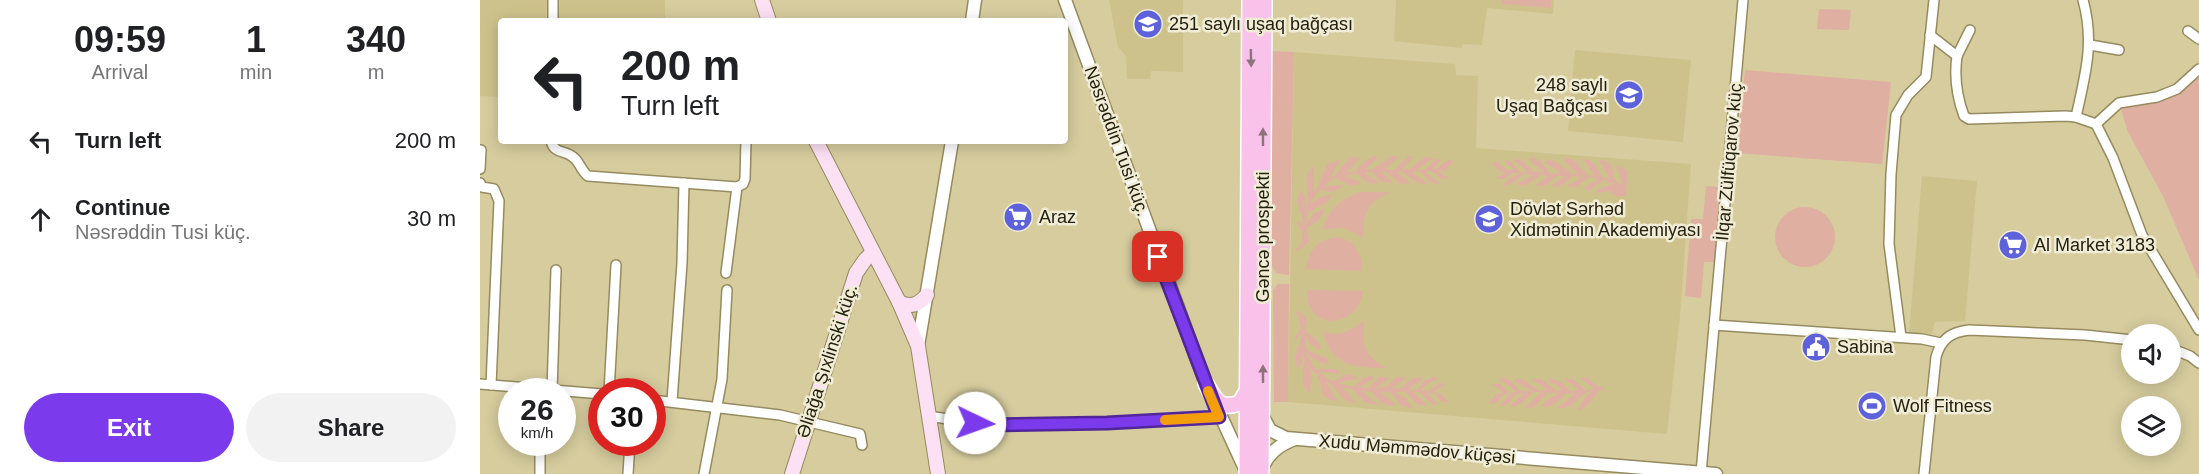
<!DOCTYPE html>
<html lang="en">
<head>
<meta charset="utf-8">
<style>
  :root { --surface:#fff; --page:#f2f2f2; --text:#202124; --muted:#757577; --accent:#7c3aed }
  body { margin:0; font-family:Helvetica,sans-serif; background:var(--page); color:var(--text); height:100vh; display:flex; flex-direction:column; font-size:22px; white-space:nowrap }
  * { box-sizing:border-box; margin:0 }
  p { font-size:20px; color:var(--muted) }
  .icon { flex:none; width:33px; height:33px; fill:none; stroke:currentColor; stroke-width:2; stroke-linecap:round; stroke-linejoin:round }
  .map { position:relative; flex:1; overflow:hidden }
  .drawer { display:flex; flex-direction:column; background:var(--surface); width:480px }
  .drawer>* { flex:none }
  .banner { position:absolute; left:18px; top:18px; width:570px; height:126px; border-radius:6px; box-shadow:0 3px 15px #0003; background:#fff; color:var(--text); overflow:hidden }
  .controls { position:absolute; left:1641px; top:324px; display:grid; gap:12px }
  .controls a { display:grid; place-items:center; width:60px; height:60px; border-radius:50%; background:var(--surface); box-shadow:0 3px 15px #0003; font-size:30px }
  .speed { position:absolute; left:18px; top:378px; display:flex; gap:12px; font-size:30px; font-weight:700; text-align:center }
  .speed>* { display:grid; place-content:center; width:78px; height:78px; border-radius:50%; background:var(--surface); box-shadow:0 3px 15px #0003; line-height:1 }
  .speed small { font-size:15px; font-weight:400 }
  .speed .limit { border:9px solid #d22; background:#fff; color:#111 }
  .pin { position:absolute; display:grid; place-items:center; width:51px; height:51px; color:#fff; margin:-26px; border-radius:12px; box-shadow:0 3px 9px #0006 }
  .me { position:absolute; width:66px; margin:-33px; rotate:93deg; stroke-linejoin:round; filter:drop-shadow(0 0 4px #0008) }
  .turn { display:flex; align-items:center; gap:21px; height:126px; padding:0 24px; font-size:27px }
  .turn .icon { width:78px; height:78px; stroke-width:2.5 }
  .turn b { display:block; font-size:42px; line-height:51px }
  .eta { display:flex; justify-content:space-evenly; align-items:center; height:102px; text-align:center }
  .eta b { font-size:36px; font-weight:700; line-height:42px }
  .primary-button { display:flex; gap:12px; margin-top:auto; padding:12px 24px }
  .primary-button a { flex:1; height:69px; border-radius:36px; background:var(--accent); color:#fff; font-size:24px; font-weight:700; line-height:69px; text-align:center }
  .primary-button a+a { background:var(--page); color:var(--text) }
  ul { padding:0; list-style:none }
  li { display:flex; align-items:center; gap:18px; height:78px; padding:0 24px }
  li div { flex:1 }
  li b { display:block; font-size:22px }
  li em { font-style:normal }
  main { display:flex; flex:1; min-height:0 }
  .map>svg:first-child { display:block }
  .built { fill:#cec28c }
  .green { fill:#dfafa2 }
  .lines { fill:none; stroke-linecap:round; stroke-linejoin:round }
  .minor-casing { stroke:#958b5f; stroke-width:12 }
  .tertiary-casing { stroke:#958b5f; stroke-width:15 }
  .secondary-casing { stroke:#958b5f; stroke-width:16 }
  .primary-casing { stroke:#fff; stroke-width:18 }
  .minor { stroke:#fff; stroke-width:9 }
  .tertiary { stroke:#fff; stroke-width:12 }
  .secondary { stroke:#fce1f4; stroke-width:14 }
  .primary { stroke:#f8c2ea; stroke-width:15 }
  .oneway { fill:#8e727c }
  .route-casing { stroke:#51269a; stroke-width:15 }
  .route { stroke:#7c3aed; stroke-width:10 }
  .slow { stroke:#f59e0b; stroke-width:10 }
  .labels { text-anchor:middle; dominant-baseline:central; stroke-width:5; stroke-linejoin:round; paint-order:stroke }
  .poi-label { font-size:18px; fill:#25210f; stroke:#f1ecd5; text-anchor:start }
  .street-label { font-size:18px; fill:#25210f; stroke:#f1ecd5 }
</style>
</head>
<body>
<main>
<section class="drawer">
<div class="eta">
<div><b>09:59</b><p>Arrival</p></div>
<div><b>1</b><p>min</p></div>
<div><b>340</b><p>m</p></div>
</div>
<ul>
<li><svg class="icon" aria-label="left" viewBox="0 0 24 24"><path d="M17 20v-9H6M10 6l-5 5 5 5"/></svg><div><b>Turn left</b></div><em>200 m</em></li>
<li><svg class="icon" aria-label="ahead" viewBox="0 0 24 24"><path d="M12 20V5M6 11l6-6 6 6"/></svg><div><b>Continue</b><p>Nəsrəddin Tusi küç.</p></div><em>30 m</em></li>
</ul>
<div class="primary-button"><a>Exit</a><a>Share</a></div>
</section>
<div class="map">
<svg width="1719" height="474" viewBox="0 0 1719 474">
  <rect width="100%" height="100%" fill="#d6cc9e"/>
  <g class="built">
    <polygon points="0,0 67,0 66,21 21,21 21,97 0,96"/>
    <polygon points="80,0 185,0 185,21 79,21"/>
    <polygon points="629,0 703,0 703,72 671,71 670,79 647,79 646,56 638,47"/>
    <polygon points="916,0 1074,0 1073,14 1007,8 1002,45 983,44 982,48 914,41"/>
    <polygon points="1095,50 1211,60 1203,142 1088,131"/>
    <polygon points="814,52 975,64 976,75 998,76 996,148 1211,164 1200,316 1187,434 808,402"/>
    <polygon points="1442,176 1497,181 1485,321 1455,322 1452,334 1429,333"/>
  </g>
  <g class="green">
    <polygon points="1022,0 1071,0 1071,8 1022,4"/>
    <polygon points="1339,9 1371,10 1369,30 1337,29"/>
    <polygon points="791,51 814,52 809,275 796,273 792,266"/>
    <polygon points="1265,70 1411,82 1402,164 1256,153"/>
    <polygon points="1719,76 1719,280 1683,196 1648,132 1640,106 1684,100"/>
    <path d="M 894,156 L 898,157 L 885,170 L 893,169 L 912,156 L 919,157 L 905,169 L 914,170 L 929,156 L 934,157 L 921,170 L 930,169 L 945,157 L 953,158 L 936,170 L 945,170 L 955,159 L 962,159 L 952,169 C 961,168 963,160 971,160 L 973,162 L 966,170 L 958,171 L 970,179 L 962,179 L 952,171 L 945,172 L 961,184 L 952,183 L 941,172 L 931,172 L 948,183 C 934,187 929,171 916,172 L 931,183 L 922,184 C 913,180 909,171 900,172 L 913,182 L 911,183 L 900,181 L 892,172 L 884,173 L 899,182 C 889,187 884,179 876,173 L 865,176 L 881,182 C 872,190 864,181 855,178 L 844,186 L 863,185 L 862,187 L 853,192 L 839,190 L 830,204 L 839,198 L 852,194 L 847,203 L 828,212 L 826,224 L 833,214 L 843,209 C 844,220 833,222 827,229 L 829,241 L 820,250 L 815,251 L 821,244 L 823,234 L 817,222 L 818,220 L 823,226 C 824,212 813,205 821,190 L 825,196 L 826,206 C 832,192 819,178 834,166 L 834,192 C 842,183 841,172 849,163 L 860,160 L 850,179 C 860,173 863,162 873,157 L 880,158 L 866,173 L 875,171 L 886,160 Z"/>
    <path d="M 1052,157 L 1060,161 L 1071,174 L 1080,173 L 1063,161 C 1081,157 1083,173 1099,175 L 1082,159 C 1097,156 1099,168 1109,175 L 1115,176 C 1111,172 1107,162 1101,159 L 1110,160 L 1118,168 L 1122,177 L 1130,179 L 1119,160 C 1137,163 1130,170 1137,182 L 1143,185 L 1136,165 L 1144,168 L 1148,172 L 1146,195 L 1138,197 L 1129,191 L 1118,193 L 1116,190 L 1133,184 L 1124,180 L 1110,190 L 1103,189 L 1118,179 L 1109,177 L 1096,187 L 1087,186 L 1102,177 L 1093,176 C 1085,182 1082,188 1071,186 L 1085,176 L 1077,176 L 1064,186 L 1054,186 L 1068,176 L 1062,175 L 1044,186 L 1036,184 L 1054,175 L 1044,174 C 1036,179 1034,186 1023,185 L 1030,178 L 1040,173 L 1032,173 L 1024,179 L 1015,179 L 1026,172 L 1019,171 L 1012,163 L 1018,162 L 1025,169 L 1034,171 L 1024,160 L 1031,161 L 1040,172 L 1048,172 L 1033,160 L 1040,159 L 1053,171 L 1065,173 L 1048,159 Z"/>
    <polygon points="1226,186 1240,187 1235,262 1224,262 1221,298 1205,296 1211,219 1223,219"/>
    <path d="M 880,192 L 911,192 C 886,203 884,212 883,238 L 865,228 L 843,229 C 849,209 861,199 880,192 Z"/>
    <circle cx="1325" cy="237" r="30"/>
    <path d="M 859,237 C 876,242 882,253 882,271 L 826,269 C 829,249 838,239 859,237 Z"/>
    <polygon points="798,284 809,284 808,402 794,402 793,290"/>
    <path d="M 827,290 L 883,291 C 880,322 839,333 829,304 C 827,300 828,294 827,290 Z"/>
    <path d="M 814,310 L 822,313 L 827,320 L 825,331 L 836,339 L 841,346 L 840,350 L 829,343 L 825,336 L 825,347 L 831,352 L 847,358 L 849,365 L 833,359 L 826,352 L 835,369 L 856,369 L 860,374 L 839,372 L 851,381 L 854,381 C 863,377 868,371 878,378 L 857,383 L 873,387 L 883,378 L 891,376 L 895,378 L 880,387 L 888,388 L 899,377 L 910,378 L 896,388 L 905,387 L 918,376 L 926,378 L 912,388 L 919,389 C 928,384 931,374 943,379 L 928,389 L 937,390 L 944,381 L 953,377 L 957,378 L 940,390 L 948,391 C 955,388 957,381 966,384 L 953,392 L 961,394 L 969,402 L 962,402 L 955,394 L 947,393 L 958,404 L 953,405 L 941,393 L 933,392 L 947,405 C 935,407 933,398 925,392 L 915,392 L 925,397 L 933,408 C 919,408 918,399 910,392 L 901,392 L 916,405 C 904,408 899,401 892,392 L 882,391 L 898,404 C 884,406 881,397 872,389 L 863,388 L 876,403 C 859,403 859,387 846,381 L 857,401 C 835,398 845,388 837,375 C 835,372 832,370 830,368 L 832,379 L 830,393 C 816,384 828,366 823,352 L 822,361 L 818,369 C 811,355 821,347 821,335 L 815,340 L 815,337 L 821,329 L 818,315 Z"/>
    <path d="M 884,320 C 883,346 883,355 907,368 C 875,368 853,367 843,332 C 860,337 871,331 884,320 Z"/>
    <path d="M 1107,377 L 1118,387 L 1124,387 L 1123,390 L 1120,390 C 1111,398 1111,408 1097,410 L 1106,396 L 1113,391 C 1096,393 1098,410 1077,408 L 1095,393 L 1087,393 C 1078,401 1073,409 1060,406 L 1078,393 L 1067,393 C 1059,400 1057,410 1045,408 L 1061,392 L 1053,392 C 1045,399 1041,407 1029,407 L 1044,393 L 1036,394 L 1027,405 L 1020,406 L 1030,394 L 1023,395 L 1015,404 L 1008,403 L 1016,394 L 1024,393 L 1011,384 L 1020,384 L 1029,393 L 1037,392 L 1019,379 C 1031,376 1033,385 1040,391 L 1052,391 L 1033,380 C 1046,375 1049,387 1060,391 L 1068,390 L 1051,379 L 1062,379 L 1076,391 L 1083,390 L 1068,380 L 1070,378 L 1081,382 L 1090,391 L 1099,390 L 1084,379 C 1095,376 1098,385 1105,390 L 1115,389 L 1100,378 Z"/>
  </g>
  <g class="lines">
    <g class="minor-casing">
      <g id="minor">
        <polyline points="73,21 73,0"/>
        <polyline points="1708,31 1719,39"/>
        <path d="M 1450,35 L 1477,56 C 1474,77 1477,97 1484,116 L 1489,119 L 1586,116 L 1596,117 L 1616,124 L 1633,158 L 1662,235 L 1719,330"/>
        <polyline points="1610,45 1639,50"/>
        <polyline points="1477,56 1490,30"/>
        <path d="M 1596,117 C 1605,75 1615,43 1603,0"/>
        <polyline points="1616,124 1639,103 1677,97 1697,89 1719,69"/>
        <path d="M 71,141 C 74,154 85,150 93,157 C 100,162 101,171 108,176 L 257,187 L 263,184 L 265,179 L 266,141"/>
        <polyline points="0,169 1,150"/>
        <polyline points="0,183 2,187 14,189 19,201 11,385"/>
        <polyline points="246,273 257,187"/>
        <polyline points="1234,325 1442,339 1461,343"/>
        <polyline points="1421,337 1409,244 1411,174 1416,115 1428,95 1446,77 1454,0"/>
        <polyline points="1690,348 1710,356 1719,363"/>
        <polyline points="0,384 122,394"/>
        <polyline points="72,390 76,270"/>
        <polyline points="129,392 136,265"/>
        <polyline points="172,400 300,415 380,434 382,445"/>
        <polyline points="192,401 202,263 204,183"/>
        <polyline points="448,416 508,425 627,423 739,417"/>
        <polyline points="1221,473 1263,0"/>
        <polyline points="60,474 60,442"/>
        <polyline points="148,474 150,442"/>
        <polyline points="224,474 242,379 247,290"/>
        <path d="M 1444,474 L 1456,357 C 1461,339 1471,332 1489,330 L 1605,335 L 1652,340"/>
      </g>
    </g>
    <g class="tertiary-casing">
      <g id="tertiary">
        <polyline points="585,0 726,384 767,473"/>
        <polyline points="492,21 495,0"/>
        <polyline points="438,346 472,141"/>
        <polyline points="782,415 790,430 806,438 1236,474"/>
        <path d="M 781,470 C 788,454 798,445 815,439"/>
      </g>
    </g>
    <g class="secondary-casing">
      <g id="secondary">
        <polyline points="282,0 289,21"/>
        <polyline points="336,141 419,302 438,346 458,474"/>
        <path d="M 419,302 C 431,308 438,305 447,295"/>
        <polyline points="312,474 376,273 385,260 392,253"/>
      </g>
    </g>
    <g class="primary-casing">
      <g id="primary">
        <path d="M 726,384 C 736,401 739,410 760,403 L 769,388"/>
        <polyline points="767,474 770,0"/>
        <polyline points="781,474 784,0"/>
      </g>
    </g>
    <use href="#minor" class="minor"/>
    <use href="#tertiary" class="tertiary"/>
    <use href="#secondary" class="secondary"/>
    <use href="#primary" class="primary"/>
  </g>
  <defs><path id="oneway-solid" d="M-6-.8H1V-3.2L6.5 0L1 3.2V.8H-6Z" transform="scale(1.5)"/></defs>
  <g class="oneway">
    <use href="#oneway-solid" transform="translate(771 58) rotate(89)"/>
    <use href="#oneway-solid" transform="translate(783 137) rotate(-90)"/>
    <use href="#oneway-solid" transform="translate(783 374) rotate(-90)"/>
  </g>
  <g class="lines">
    <g class="route-casing">
      <polyline id="route" points="495,423 508,425 627,423 739,417 678,257"/>
    </g>
    <use href="#route" class="route"/>
    <polyline class="slow" points="685,420 739,417 728,391"/>
  </g>
  <defs>
    <g id="school-disc" transform="scale(1.5)"><circle r="9.5" fill="#5d62da" stroke="#f1ecd5"/><path d="M0-5L7-2L0 1L-7-2ZM-4 1L0 2.5L4 1V4Q0 6-4 4Z" fill="#fff"/></g>
    <g id="supermarket-disc" transform="scale(1.5)"><circle r="9.5" fill="#5d62da" stroke="#f1ecd5"/><path d="M-6-5.5h2.5l.6 2H6L4.5 2H-2.5L-4.4-4H-6ZM-1.5 3.2a1.3 1.3 0 1 0 .1 0ZM3 3.2a1.3 1.3 0 1 0 .1 0Z" fill="#fff"/></g>
    <g id="university-disc" transform="scale(1.5)"><circle r="9.5" fill="#5d62da" stroke="#f1ecd5"/><path d="M0-5L7-2L0 1L-7-2ZM-4 1L0 2.5L4 1V4Q0 6-4 4Z" fill="#fff"/></g>
    <g id="civic-disc" transform="scale(1.5)"><circle r="9.5" fill="#5d62da" stroke="#f1ecd5"/><path d="M-.6-6.5H3V-4.5H.6V-3L4-1V1h2V6H-6V1h2V-1L-.6-3ZM-1.2 2.5V6h2.4V2.5Z" fill="#fff"/></g>
    <g id="stadium-disc" transform="scale(1.5)"><circle r="9.5" fill="#5d62da" stroke="#f1ecd5"/><path d="M0-5a6.5 5 0 1 0 0 10a6.5 5 0 1 0 0-10ZM-3.5-1.8h7v3.6h-7Z" fill="#fff"/></g>
  </defs>
  <g fill-rule="evenodd">
    <use href="#school-disc" x="668" y="24"/>
    <use href="#school-disc" x="1149" y="95"/>
    <use href="#supermarket-disc" x="538" y="217"/>
    <use href="#university-disc" x="1009" y="219"/>
    <use href="#supermarket-disc" x="1533" y="245"/>
    <use href="#civic-disc" x="1336" y="347"/>
    <use href="#stadium-disc" x="1392" y="406"/>
  </g>
  <g class="labels">
    <g class="poi-label">
      <text x="689" y="24">251 saylı uşaq bağçası</text>
      <text x="1128" y="85" text-anchor="end">248 saylı<tspan x="1128" dy="21">Uşaq Bağçası</tspan></text>
      <text x="1030" y="209">Dövlət Sərhəd<tspan x="1030" dy="21">Xidmətinin Akademiyası</tspan></text>
      <text x="559" y="217">Araz</text>
      <text x="1554" y="245">Al Market 3183</text>
      <text x="1357" y="347">Sabina</text>
      <text x="1413" y="406">Wolf Fitness</text>
    </g>
    <g class="street-label">
      <text transform="translate(637 141) rotate(70)">Nəsrəddin Tusi küç.</text>
      <text transform="translate(1249 162) rotate(-85)">İlqar Zülfüqarov küç</text>
      <text transform="translate(783 237) rotate(-90)">Gəncə prospekti</text>
      <text transform="translate(347 361) rotate(-72)">Əliağa Şıxlinski küç.</text>
      <text transform="translate(937 449) rotate(5)">Xudu Məmmədov küçəsi</text>
    </g>
  </g>
</svg>
<div class="controls">
<a><svg class="icon" aria-label="sound" viewBox="0 0 24 24"><path d="M4 9h4l5-4v14l-5-4H4zM17 9q2 3 0 6"/></svg></a>
<a><svg class="icon" aria-label="layers" viewBox="0 0 24 24"><path d="M12 4l9 5-9 5-9-5zM3 14l9 5 9-5"/></svg></a>
</div>
<div class="speed"><div>26<small>km/h</small></div><div class="limit">30</div></div>
<div class="pin" style="left:678px;top:257px;background:#d93025"><svg class="icon" aria-label="arrive" viewBox="0 0 24 24"><path d="M6 21V4h12l-3 4 3 4H6"/></svg></div>
<svg class="me" style="left:495px;top:423px" viewBox="-20 -20 40 40"><circle r="19" fill="#fff"/><path d="M0-13L10 11 0 6-10 11z" fill="#7c3aed"/></svg>
<div class="banner">
<div class="turn"><svg class="icon" aria-label="left" viewBox="0 0 24 24"><path d="M17 20v-9H6M10 6l-5 5 5 5"/></svg><div><b>200 m</b>Turn left</div></div>
</div>
</div>
</main>
</body>
</html>
